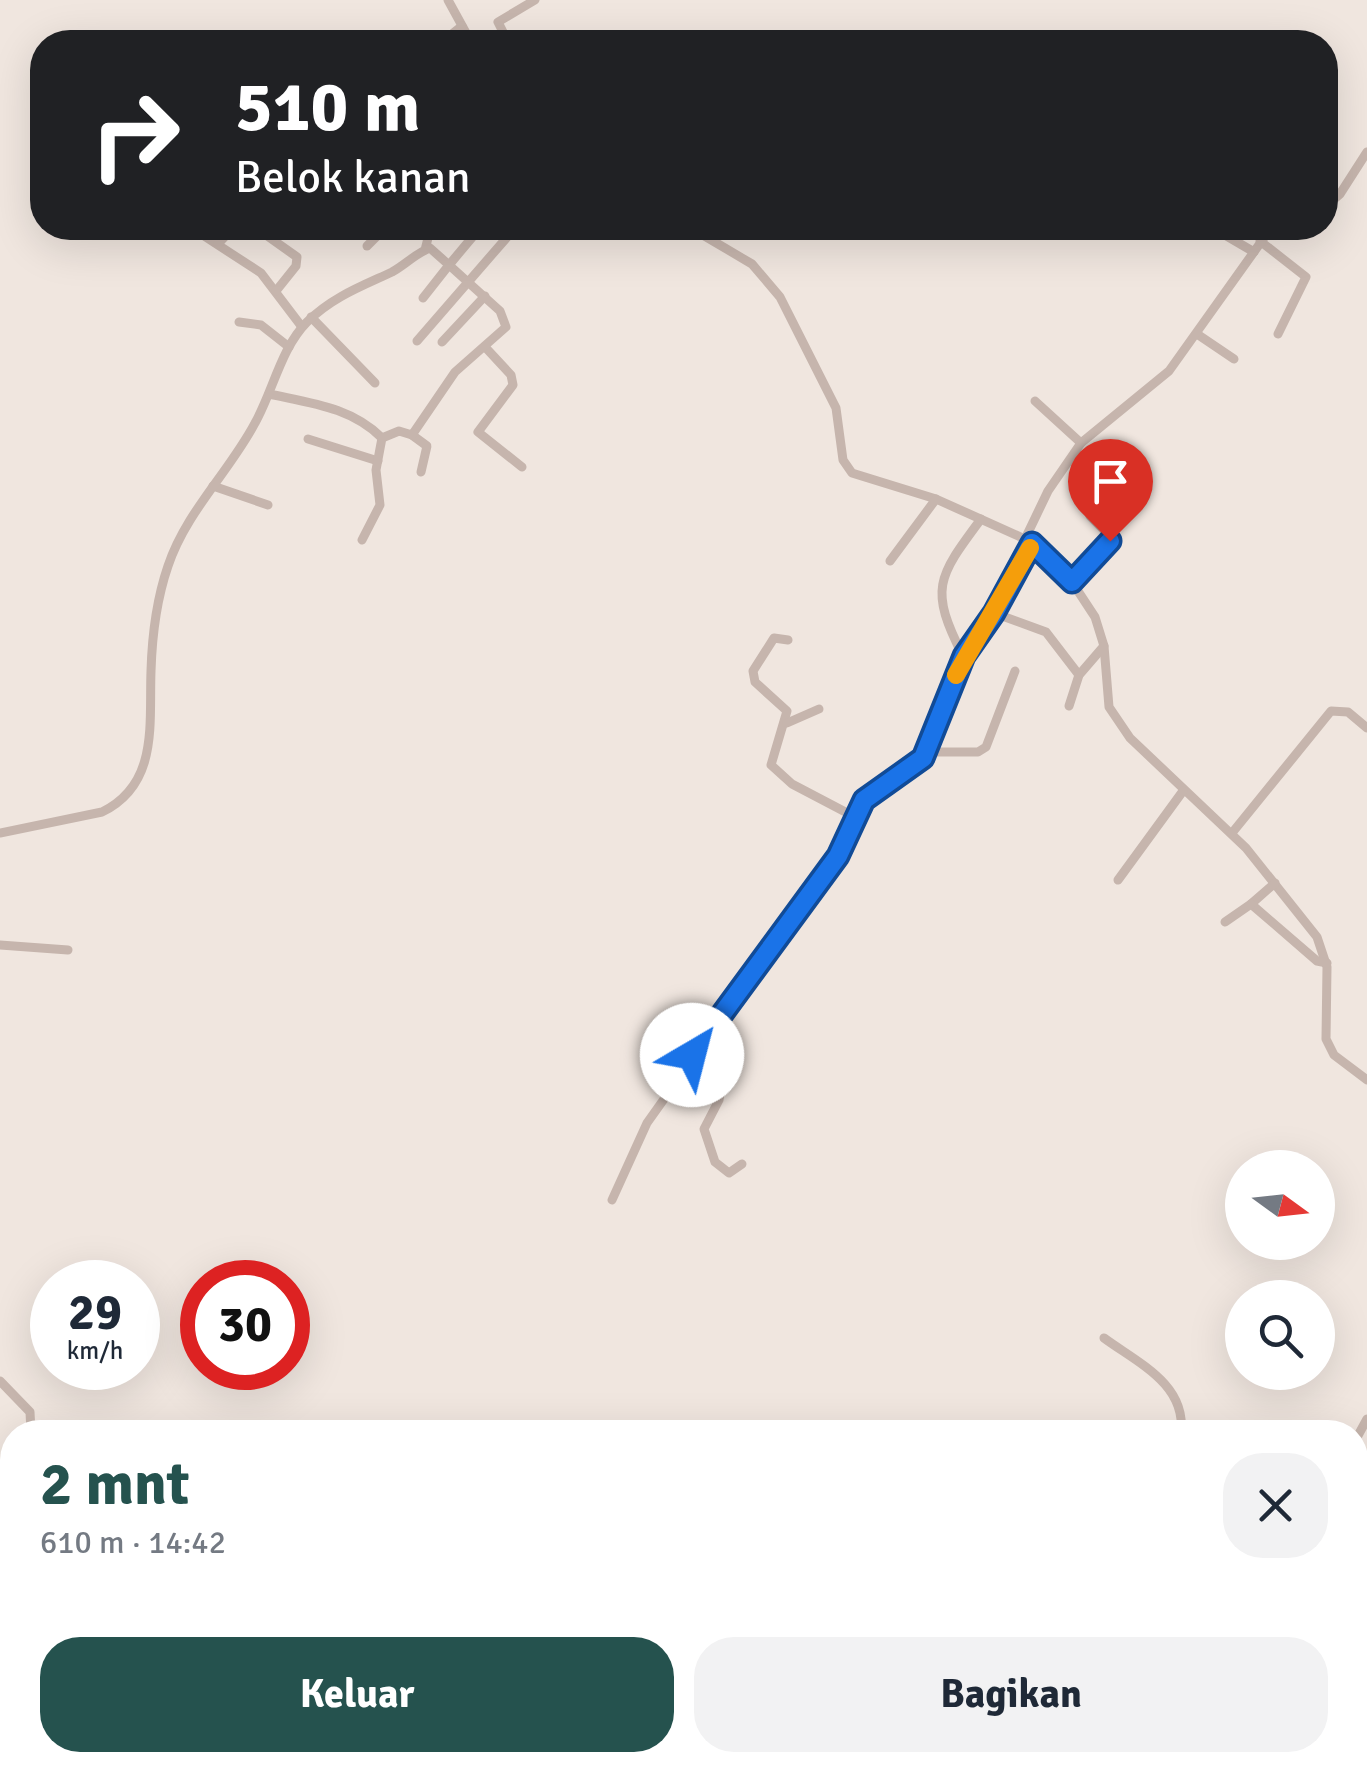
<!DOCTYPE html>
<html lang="id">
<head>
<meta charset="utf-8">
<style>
  :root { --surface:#fff; --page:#f2f2f3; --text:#1f2937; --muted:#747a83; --accent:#25524e }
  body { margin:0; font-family:Signika,sans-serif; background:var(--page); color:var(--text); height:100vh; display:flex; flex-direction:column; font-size:38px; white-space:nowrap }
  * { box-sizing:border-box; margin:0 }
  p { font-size:32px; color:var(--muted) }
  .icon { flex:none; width:55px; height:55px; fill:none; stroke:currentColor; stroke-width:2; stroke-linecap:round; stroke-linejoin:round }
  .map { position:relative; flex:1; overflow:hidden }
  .details { position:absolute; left:0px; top:1420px; width:1368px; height:352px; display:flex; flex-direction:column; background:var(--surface); border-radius:40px 40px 0 0; box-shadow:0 10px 40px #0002 }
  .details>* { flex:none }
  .guide { position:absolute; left:30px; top:30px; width:1308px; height:210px; border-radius:40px; box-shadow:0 10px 40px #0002; background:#202124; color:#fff; overflow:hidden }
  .needle { width:65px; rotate:105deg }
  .fabs { position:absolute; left:1225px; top:1150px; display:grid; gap:20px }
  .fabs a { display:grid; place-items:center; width:110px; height:110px; border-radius:50%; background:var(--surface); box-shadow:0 10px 40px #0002; font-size:50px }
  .speed { position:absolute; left:30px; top:1260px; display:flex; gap:20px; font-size:50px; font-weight:700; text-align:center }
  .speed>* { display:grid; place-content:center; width:130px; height:130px; border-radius:50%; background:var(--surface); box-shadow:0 10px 40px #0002; line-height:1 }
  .speed small { font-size:25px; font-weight:400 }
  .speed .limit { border:15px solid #d22; background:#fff; color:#111 }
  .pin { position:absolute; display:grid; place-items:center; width:85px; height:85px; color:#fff; margin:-102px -42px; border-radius:50% 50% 50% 0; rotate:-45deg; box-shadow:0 0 10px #0007 }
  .pin .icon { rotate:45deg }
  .me { position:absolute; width:110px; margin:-55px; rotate:37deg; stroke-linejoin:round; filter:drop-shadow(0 0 8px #0008) }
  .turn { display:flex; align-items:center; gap:35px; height:210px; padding:0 40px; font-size:45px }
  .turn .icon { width:130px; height:130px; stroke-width:2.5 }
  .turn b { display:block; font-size:70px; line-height:85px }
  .round { display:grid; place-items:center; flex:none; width:105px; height:105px; border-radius:40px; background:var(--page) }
  .headline { display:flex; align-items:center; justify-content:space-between; height:170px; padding:0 40px }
  h1 { font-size:60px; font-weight:700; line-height:75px; color:var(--accent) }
  .primary-button { display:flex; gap:20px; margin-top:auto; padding:20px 40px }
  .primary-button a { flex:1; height:115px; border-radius:40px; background:var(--accent); color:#fff; font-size:40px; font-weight:700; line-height:115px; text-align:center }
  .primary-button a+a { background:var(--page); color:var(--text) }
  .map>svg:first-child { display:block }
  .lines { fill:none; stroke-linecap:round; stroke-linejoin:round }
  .street { stroke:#c6b5ad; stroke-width:9 }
  .route-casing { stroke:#114b97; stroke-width:25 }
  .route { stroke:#1a73e8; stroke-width:18 }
  .slow { stroke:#f59e0b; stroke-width:18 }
</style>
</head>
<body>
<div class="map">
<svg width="1367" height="1771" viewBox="0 0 1367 1771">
  <rect width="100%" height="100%" fill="#f0e6df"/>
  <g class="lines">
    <g class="street">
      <polyline points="448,0 471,42"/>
      <polyline points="442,42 462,26"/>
      <polyline points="508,42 498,22 535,0"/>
      <polyline points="555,42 559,42"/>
      <polyline points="1325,207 1340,194 1367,152"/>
      <polyline points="192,228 261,273 302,327"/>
      <polyline points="256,228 297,257 296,266 276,291"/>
      <polyline points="425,228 429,234 425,250"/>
      <polyline points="691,228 752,264 780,297 836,408 843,460 852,473 936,499 1025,539 1045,551 1072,582 1095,617 1104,646 1109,707 1130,738 1246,848 1317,937 1327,967 1326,1039 1334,1055 1367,1080"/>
      <polyline points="1213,228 1254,252"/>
      <polyline points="1260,241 1306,277 1278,334"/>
      <polyline points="218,244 233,228"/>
      <polyline points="367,246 385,228"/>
      <polyline points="311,317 375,383"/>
      <polyline points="239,322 261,325 289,347"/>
      <polyline points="1197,334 1234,359"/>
      <polyline points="417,341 515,228"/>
      <polyline points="442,342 485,296"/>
      <polyline points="486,348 511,375 513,385 478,432 522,467"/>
      <path d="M 269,394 C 310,403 351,407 382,438"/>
      <polyline points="1035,401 1081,443"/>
      <polyline points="412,435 427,446 421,472"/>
      <polyline points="308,439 378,461"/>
      <polyline points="213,486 268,505"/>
      <polyline points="1025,539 1048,491 1081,443 1169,371 1271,228"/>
      <polyline points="362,540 380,505 376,470 382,438 399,431 412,435 455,372 506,327 500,311 449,265 480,228"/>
      <polyline points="890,561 936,499"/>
      <polyline points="1072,582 1109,546 1110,536 1090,516 1117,477"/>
      <polyline points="994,613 1046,632 1079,675"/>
      <polyline points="788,640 774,638 753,671 755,682 787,711 771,765 792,784 853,816"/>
      <path d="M 963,656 C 929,589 937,578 981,519"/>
      <polyline points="1069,706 1079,675 1104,646"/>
      <polyline points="787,723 819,709"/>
      <polyline points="927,752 978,752 986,747 1015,671"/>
      <path d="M 0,833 L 102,812 C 159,784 149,724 151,671 C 152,637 157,598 168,566 C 186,512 229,472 255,423 C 273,391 281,348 307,322 C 332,297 362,286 392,272 C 405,265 416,253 430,248 L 449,265 L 423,298"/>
      <polyline points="1232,833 1331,711 1348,712 1367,728"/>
      <polyline points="1118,880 1183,791"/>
      <polyline points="1275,883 1251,904 1317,961 1327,963"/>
      <polyline points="1225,922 1251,904"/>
      <polyline points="0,945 68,950"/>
      <polyline points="692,1055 722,1082 719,1100 704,1129 715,1162 729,1173 742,1164"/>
      <polyline points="612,1200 647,1123 837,856 864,800 923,758 963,656 1033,543"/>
      <path d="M 1104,1338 C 1138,1363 1186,1384 1181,1432"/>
      <polyline points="0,1381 30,1412 31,1432"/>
      <polyline points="1355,1441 1367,1419"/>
      <polyline points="0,1468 12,1468"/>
      <polyline points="1355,1478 1367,1486"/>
      <polyline points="156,1760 160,1771"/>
      <polyline points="428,1760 445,1771"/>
      <polyline points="538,1760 550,1771"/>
      <polyline points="636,1760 641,1771"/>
      <polyline points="680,1770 707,1760"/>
      <polyline points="4,1771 12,1753"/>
      <polyline points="569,1771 578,1760"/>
      <polyline points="618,1771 628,1760"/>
      <polyline points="1154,1771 1155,1760"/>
    </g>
  </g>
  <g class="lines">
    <g class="route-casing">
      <polyline id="route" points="692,1055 838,856 864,800 923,758 964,656 994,613 1032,543 1072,582 1110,541"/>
    </g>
    <use href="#route" class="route"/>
    <polyline class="slow" points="956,675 1030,548"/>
  </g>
</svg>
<div class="fabs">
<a><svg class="needle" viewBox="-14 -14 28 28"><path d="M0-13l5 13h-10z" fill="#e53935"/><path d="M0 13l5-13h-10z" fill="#747a83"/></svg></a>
<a><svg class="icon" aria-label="search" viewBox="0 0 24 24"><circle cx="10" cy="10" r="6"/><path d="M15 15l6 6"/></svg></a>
</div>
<div class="speed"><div>29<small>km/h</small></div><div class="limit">30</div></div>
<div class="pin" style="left:1110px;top:541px;background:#d93025"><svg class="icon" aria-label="arrive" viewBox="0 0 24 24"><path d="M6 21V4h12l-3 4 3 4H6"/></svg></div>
<svg class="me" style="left:692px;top:1055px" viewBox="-20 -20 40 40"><circle r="19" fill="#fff"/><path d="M0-13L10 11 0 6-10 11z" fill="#1a73e8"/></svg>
<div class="guide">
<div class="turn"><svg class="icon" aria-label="right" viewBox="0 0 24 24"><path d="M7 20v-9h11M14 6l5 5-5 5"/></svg><div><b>510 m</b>Belok kanan</div></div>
</div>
<section class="details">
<div class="headline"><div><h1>2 mnt</h1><p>610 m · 14:42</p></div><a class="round"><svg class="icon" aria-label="close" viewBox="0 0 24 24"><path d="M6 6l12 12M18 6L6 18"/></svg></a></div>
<div class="primary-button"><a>Keluar</a><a>Bagikan</a></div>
</section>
</div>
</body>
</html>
